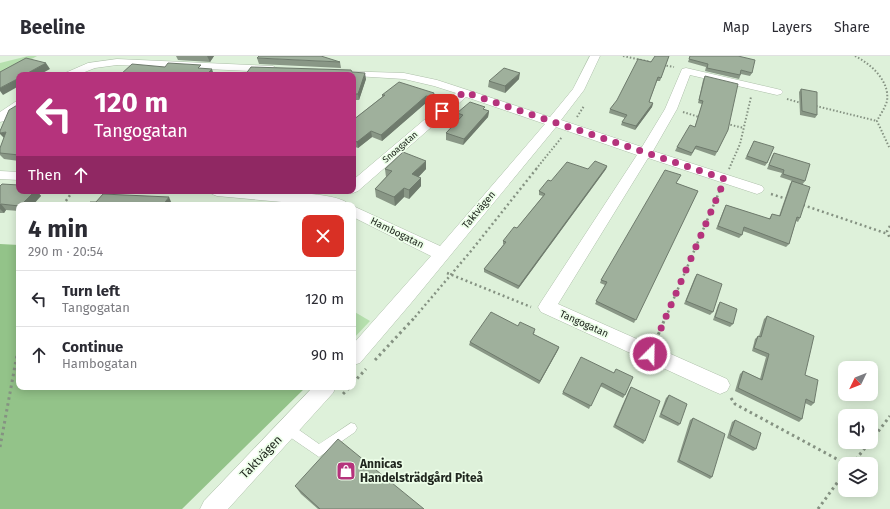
<!DOCTYPE html>
<html lang="en">
<head>
<meta charset="utf-8">
<style>
  :root { --surface:#fff; --page:#f7f7f7; --text:#2b2b33; --muted:#7c7c81; --line:#e1e1e2 }
  body { margin:0; font-family:"Fira Sans",sans-serif; background:var(--page); color:var(--text); height:100vh; display:flex; flex-direction:column; font-size:15px; white-space:nowrap }
  * { box-sizing:border-box; margin:0 }
  p { font-size:13px; color:var(--muted) }
  .icon { flex:none; width:22px; height:22px; fill:none; stroke:currentColor; stroke-width:2; stroke-linecap:round; stroke-linejoin:round }
  .map { position:relative; flex:1; overflow:hidden }
  .sheet { position:absolute; left:16px; top:146px; width:340px; height:188px; display:flex; flex-direction:column; background:var(--surface); border-radius:8px; box-shadow:0 2px 10px #0003 }
  .sheet>* { flex:none }
  .hud { position:absolute; left:16px; top:16px; width:340px; height:122px; border-radius:8px; box-shadow:0 2px 10px #0003; background:#b5337c; color:#fff; overflow:hidden }
  .needle { width:26px; rotate:227deg }
  .tools { position:absolute; left:838px; top:305px; display:grid; gap:8px }
  .tools a { display:grid; place-items:center; width:40px; height:40px; border-radius:8px; background:var(--surface); box-shadow:0 2px 10px #0003; font-size:20px }
  .pin { position:absolute; display:grid; place-items:center; width:34px; height:34px; color:#fff; margin:-17px; border-radius:8px; box-shadow:0 2px 6px #0006 }
  .me { position:absolute; width:44px; margin:-22px; rotate:23deg; stroke-linejoin:round; filter:drop-shadow(0 0 3px #0008) }
  .turn { display:flex; align-items:center; gap:14px; height:84px; padding:0 12px; font-size:18px }
  .turn .icon { width:52px; height:52px; stroke-width:2.5 }
  .turn b { display:block; font-size:28px; line-height:34px }
  .then { display:flex; align-items:center; height:38px; padding:0 12px; background:#0003; gap:8px; font-size:15px }
  .round { display:grid; place-items:center; flex:none; width:42px; height:42px; border-radius:8px; background:var(--page) }
  .head { display:flex; align-items:center; justify-content:space-between; height:68px; padding:0 12px }
  h1 { font-size:24px; font-weight:700; line-height:30px }
  ul { padding:0; list-style:none }
  li { display:flex; align-items:center; gap:12px; height:56px; padding:0 12px; border-top:1px solid var(--line) }
  li div { flex:1 }
  li b { display:block; font-size:15px }
  li em { font-style:normal }
  header { display:flex; align-items:center; gap:24px; box-sizing:border-box; height:56px; padding:0 20px; background:var(--surface); border-bottom:1px solid var(--line) }
  header strong { font-size:19px }
  nav { display:flex; gap:22px; margin-inline-start:auto; font-size:14px }
  .map>svg:first-child { display:block }
  .green { fill:#b6e0ae }
  .forest { fill:#93c389 }
  .lines { fill:none; stroke-linecap:round; stroke-linejoin:round }
  .service-casing { stroke:#aec0aa; stroke-width:1 }
  .minor-casing { stroke:#aec0aa; stroke-width:1 }
  .path-far2 { stroke:#859282; stroke-width:2; stroke-dasharray:1.5 2; stroke-linecap:butt }
  .path-far1 { stroke:#859282; stroke-width:2.5; stroke-dasharray:2 3; stroke-linecap:butt }
  .path { stroke:#859282; stroke-width:3; stroke-dasharray:2.5 3.5; stroke-linecap:butt }
  .service { fill:#fff; fill-rule:evenodd }
  .minor { fill:#fff; fill-rule:evenodd }
  .wall { fill:#899786 }
  .shaded-wall { fill:#6f7b6d }
  .building { fill:#9fb09c; stroke:#6f7b6d }
  .route { stroke:#b5337c; stroke-width:7; stroke-dasharray:0 12.6 }
  .labels { text-anchor:middle; dominant-baseline:central; stroke-width:3.5; stroke-linejoin:round; paint-order:stroke }
  .far-street-label { font-size:9px; fill:#20271f; stroke:#ecfee8 }
  .street-label { font-size:10px; fill:#20271f; stroke:#ecfee8 }
  .near-street-label { font-size:12px; fill:#20271f; stroke:#ecfee8 }
  .near-poi-label { font-size:12px; font-weight:bold; fill:#20271f; stroke:#ecfee8; text-anchor:start }
</style>
</head>
<body>
<header>
<strong>Beeline</strong>
<nav><a>Map</a><a>Layers</a><a>Share</a></nav>
</header>
<div class="map">
<svg width="890" height="453" viewBox="0 0 890 453">
  <rect width="100%" height="100%" fill="#def1da"/>
  <g class="green">
    <polygon points="28,0 37,0 0,21 0,7"/>
    <polygon points="353,255 370,265 353,283"/>
  </g>
  <polygon class="forest" points="0,188 19,189 19,331 306,331 182,453 0,453"/>
  <g class="lines">
    <g class="service-casing">
      <polygon id="service" points="351,367 355,368 357,372 355,376 319,401 284,377 282,373 284,369 288,368 292,369 319,388"/>
    </g>
    <g class="minor-casing">
      <g id="minor">
        <polygon points="590,0 600,0 584,34 561,64 642,91 665,53 682,13 686,12 777,33 781,34 783,36 781,38 777,39 690,19 677,53 653,95 762,130 764,133 762,136 757,138 648,102 558,248 727,323 730,329 727,335 720,338 713,335 541,256 538,251 541,246 637,99 556,71 412,246 360,307 353,309 353,288 431,200 353,161 353,150 440,190 545,68 466,41 358,135 353,137 348,135 353,135 353,124 456,37 434,30 404,23 339,19 337,17 339,15 404,17 437,24 550,61 573,33"/>
        <polygon points="117,3 273,10 278,13 273,16 117,9 95,12 77,19 63,19 65,17 88,7"/>
        <polygon points="19,45 19,54 4,65 0,66 0,56 15,46"/>
        <polygon points="0,115 19,116 19,124 0,123"/>
        <path d="M 210,135 C 232,135 340,133 349,149 L 315,149 L 217,140 L 212,138 Z"/>
        <polygon points="313,331 336,331 333,337 228,453 200,453 204,445"/>
      </g>
    </g>
    <g class="path-far2">
      <polyline points="623,0 655,7"/>
      <path d="M 855,0 C 871,8 890,25 887,45 C 885,52 880,59 877,65 L 890,93"/>
      <polyline points="663,9 674,11"/>
      <polyline points="787,43 801,47"/>
      <polyline points="816,50 877,65"/>
      <polyline points="683,56 699,61"/>
      <polyline points="577,61 584,50"/>
      <polyline points="727,68 744,72"/>
      <polyline points="536,113 562,81"/>
      <polyline points="729,113 740,88 751,41"/>
    </g>
    <g class="path-far1">
      <polyline points="771,138 787,143"/>
      <polyline points="63,149 73,135"/>
      <polyline points="803,149 888,178"/>
      <polyline points="890,170 887,175 890,183"/>
      <polyline points="447,217 531,251"/>
      <polyline points="415,261 471,195 537,112"/>
      <polyline points="666,261 720,134"/>
    </g>
    <g class="path">
      <polyline points="656,284 666,260"/>
      <polyline points="375,304 416,260"/>
      <polyline points="353,327 366,313"/>
      <polyline points="343,338 350,331"/>
      <polyline points="731,342 735,348 846,408"/>
      <polyline points="871,385 890,360"/>
      <polyline points="0,391 19,288"/>
      <polyline points="852,408 870,386"/>
      <polyline points="818,453 845,416"/>
    </g>
    <use href="#service" class="service"/>
    <use href="#minor" class="minor"/>
  </g>
  <g class="wall">
    <polygon points="176,0 214,0 210,6 178,4"/>
    <polygon points="669,0 660,25 657,25 649,46 653,47 652,51 635,74 621,69 622,66 625,62 609,57 610,53 651,6"/>
    <polygon points="690,0 752,17 750,20 741,18 739,23 705,15 706,11 688,6"/>
    <polygon points="257,2 340,6 341,12 259,8"/>
    <polygon points="352,16 366,23 359,44 353,44 353,19"/>
    <polygon points="705,20 728,74 715,100 695,93 691,100 675,95 677,91 695,70 702,48 698,47 703,24"/>
    <polygon points="519,23 505,37 488,31 489,25"/>
    <polygon points="801,33 817,59 815,62 800,59 799,36"/>
    <polygon points="434,37 433,47 427,46 382,85 372,81 358,92 353,90 353,64 382,41 382,39"/>
    <polygon points="19,48 19,105 4,103 0,99 0,92"/>
    <polygon points="485,54 489,55 488,61 463,89 446,84 446,77 459,64 457,63 457,57"/>
    <polygon points="754,85 767,107 765,110 745,103"/>
    <polygon points="774,97 805,125 802,129 800,162 798,166 796,165 789,188 786,191 743,175 742,179 739,182 716,173 724,153 726,149 769,163 772,158 779,160 790,128 792,125 780,121 782,117 767,113 772,100"/>
    <polygon points="607,110 606,113 518,233 484,216 484,213 504,188 503,188 503,185 517,172 543,140 539,139 539,135 551,125 588,113"/>
    <polygon points="385,113 426,113 418,121 421,130 409,143 404,141 395,150 376,141 375,133 386,121"/>
    <polygon points="676,127 698,135 634,267 595,248 605,229 600,227 601,224"/>
    <polygon points="0,130 19,135 37,135 41,140 19,149 19,155 6,154 4,157 0,157"/>
    <polygon points="697,218 713,256 710,259 684,248 695,221"/>
    <polygon points="720,246 733,268 730,271 713,264 718,249"/>
    <polygon points="767,260 805,319 814,347 811,350 805,347 802,363 799,366 735,335 740,318 743,315 760,323 766,301 752,295 755,283 758,280 759,280 764,263"/>
    <polygon points="518,270 535,276 533,278 559,291 558,294 539,328 469,289 470,286"/>
    <polygon points="581,301 625,339 623,342 600,330 589,353 562,338"/>
    <polygon points="631,331 645,385 643,388 613,371 629,334"/>
    <polygon points="669,339 680,368 678,370 659,361 666,342"/>
    <polygon points="693,362 712,421 710,423 677,406 690,364"/>
    <polygon points="735,364 756,393 753,395 727,382 732,366"/>
    <polygon points="295,430 424,453 318,453 301,438"/>
  </g>
  <g class="shaded-wall">
    <polygon points="207,0 214,0 210,6"/>
    <polygon points="46,7 50,13 39,19 24,19"/>
    <polygon points="212,13 214,19 206,19"/>
    <polygon points="365,17 366,23 359,44 358,38"/>
    <polygon points="520,17 519,23 505,37 505,30"/>
    <polygon points="19,22 19,30 3,39 0,35 0,32"/>
    <polygon points="426,40 427,46 382,85 381,79"/>
    <polygon points="653,47 652,51 635,74 636,70"/>
    <polygon points="489,55 488,61 463,89 464,83"/>
    <polygon points="371,75 372,81 358,92 357,86"/>
    <polygon points="6,76 5,83 0,78 0,77"/>
    <polygon points="426,105 426,113 413,127 412,118"/>
    <polygon points="607,110 606,113 518,233 519,230"/>
    <polygon points="421,122 421,130 409,143 409,134"/>
    <polygon points="404,132 404,141 395,150 394,141"/>
    <polygon points="35,135 37,135 41,140 33,149 21,149"/>
    <polygon points="169,141 172,148 171,149 163,149"/>
    <polygon points="1,148 6,154 4,157 0,153 0,149"/>
    <polygon points="559,291 558,294 539,328 540,325"/>
  </g>
  <g class="building">
    <polygon points="259,0 321,0 340,6 257,2"/>
    <polygon points="655,0 669,0 661,22 658,21 649,46 653,47 636,70 622,66 627,59 610,53 617,44 638,3 651,6"/>
    <polygon points="690,0 738,0 755,4 752,17 741,14 740,19 707,12 708,8 689,3"/>
    <polygon points="26,2 46,7 24,19 19,19 19,22 0,32 0,16"/>
    <polygon points="168,7 201,9 198,12 212,13 206,19 120,19 132,8 165,11"/>
    <polygon points="251,11 351,14 352,16 365,17 358,38 353,38 353,19 245,19"/>
    <polygon points="504,12 520,17 505,30 489,25"/>
    <polygon points="705,20 738,28 728,74 717,96 696,90 692,97 677,91 690,69 695,71 703,45 699,44"/>
    <polygon points="399,26 434,37 433,41 426,40 381,79 371,75 357,86 353,84 353,64 385,39 382,39"/>
    <polygon points="801,33 817,36 817,59 802,55"/>
    <polygon points="470,46 485,51 483,53 489,55 464,83 446,77 463,59 457,57"/>
    <polygon points="19,48 19,99 0,97 0,92 6,76 0,77 0,75 9,54"/>
    <polygon points="754,85 774,91 767,107 747,100"/>
    <polygon points="403,96 426,105 412,118 421,122 409,134 404,132 394,141 375,133 392,115 385,113"/>
    <polygon points="774,97 810,108 805,125 783,118 784,114 769,109"/>
    <polygon points="595,105 607,110 519,230 484,213 506,186 503,185 514,171 517,172 545,138 539,135 548,124 551,125 567,106 588,113"/>
    <polygon points="665,114 681,119 676,127 698,135 636,264 596,245 607,226 601,224"/>
    <polygon points="792,125 810,131 800,162 797,161 789,188 744,171 742,179 718,170 726,149 770,163 772,158 780,160"/>
    <polygon points="2,128 19,129 19,135 35,135 21,149 19,149 19,150 1,148 0,149 0,130"/>
    <polygon points="103,138 169,141 163,149 87,149 90,146 96,146"/>
    <polygon points="697,218 722,228 713,256 686,245"/>
    <polygon points="720,246 737,253 733,268 715,261"/>
    <polygon points="491,256 518,270 520,266 535,273 533,278 559,291 540,325 470,286"/>
    <polygon points="767,260 814,280 805,319 818,324 814,347 806,343 802,363 738,332 743,315 762,324 769,298 754,292 758,280 761,281"/>
    <polygon points="581,301 614,317 616,313 633,321 625,339 602,327 591,350 563,336"/>
    <polygon points="631,331 660,345 645,385 615,369"/>
    <polygon points="669,339 687,348 680,368 661,358"/>
    <polygon points="693,362 725,378 712,421 679,404"/>
    <polygon points="735,364 761,377 756,393 730,379"/>
    <polygon points="338,383 424,453 320,453 295,430"/>
  </g>
  <g class="lines">
    <polyline class="route" points="442,55 464,36 725,123 650,298"/>
  </g>
  <defs>
    <g id="shop-square" transform="scale(1)"><rect x="-9" y="-9" width="18" height="18" rx="4" fill="#b5337c" stroke="#ecfee8"/><path d="M-5-2.5h2.3a2.7 3.5 0 0 1 5.4 0H5L5.5 6h-11ZM-1.5-2.5h3a1.5 2.3 0 0 0-3 0Z" fill="#fff"/></g>
  </defs>
  <g fill-rule="evenodd">
    <use href="#shop-square" x="346" y="415"/>
  </g>
  <g class="labels">
    <g class="far-street-label">
      <text transform="translate(400 91) rotate(-41)">Snoagatan</text>
    </g>
    <g class="street-label">
      <text transform="translate(479 154) rotate(-50)">Taktvägen</text>
      <text transform="translate(397 177) rotate(26)">Hambogatan</text>
      <text transform="translate(584 268) rotate(24)">Tangogatan</text>
    </g>
    <g class="near-street-label">
      <text transform="translate(261 401) rotate(-46)">Taktvägen</text>
    </g>
    <g class="near-poi-label">
      <text x="360" y="408">Annicas<tspan x="360" dy="14">Handelsträdgård Piteå</tspan></text>
    </g>
  </g>
</svg>
<div class="tools">
<a><svg class="needle" viewBox="-14 -14 28 28"><path d="M0-13l5 13h-10z" fill="#e53935"/><path d="M0 13l5-13h-10z" fill="#7c7c81"/></svg></a>
<a><svg class="icon" aria-label="sound" viewBox="0 0 24 24"><path d="M4 9h4l5-4v14l-5-4H4zM17 9q2 3 0 6"/></svg></a>
<a><svg class="icon" aria-label="layers" viewBox="0 0 24 24"><path d="M12 4l9 5-9 5-9-5zM3 14l9 5 9-5"/></svg></a>
</div>
<div class="pin" style="left:442px;top:55px;background:#d93025"><svg class="icon" aria-label="arrive" viewBox="0 0 24 24"><path d="M6 21V4h12l-3 4 3 4H6"/></svg></div>
<svg class="me" style="left:650px;top:298px" viewBox="-20 -20 40 40"><circle r="17" fill="#b5337c" stroke="#fff" stroke-width="3"/><path d="M0-11L8 9 0 5-8 9z" fill="#fff"/></svg>
<div class="hud">
<div class="turn"><svg class="icon" aria-label="left" viewBox="0 0 24 24"><path d="M17 20v-9H6M10 6l-5 5 5 5"/></svg><div><b>120 m</b>Tangogatan</div></div>
<div class="then">Then<svg class="icon" aria-label="ahead" viewBox="0 0 24 24"><path d="M12 20V5M6 11l6-6 6 6"/></svg></div>
</div>
<section class="sheet">
<div class="head"><div><h1>4 min</h1><p>290 m · 20:54</p></div><a class="round" style="background:#d93025;color:#fff"><svg class="icon" aria-label="close" viewBox="0 0 24 24"><path d="M6 6l12 12M18 6L6 18"/></svg></a></div>
<ul>
<li><svg class="icon" aria-label="left" viewBox="0 0 24 24"><path d="M17 20v-9H6M10 6l-5 5 5 5"/></svg><div><b>Turn left</b><p>Tangogatan</p></div><em>120 m</em></li>
<li><svg class="icon" aria-label="ahead" viewBox="0 0 24 24"><path d="M12 20V5M6 11l6-6 6 6"/></svg><div><b>Continue</b><p>Hambogatan</p></div><em>90 m</em></li>
</ul>
</section>
</div>
</body>
</html>
